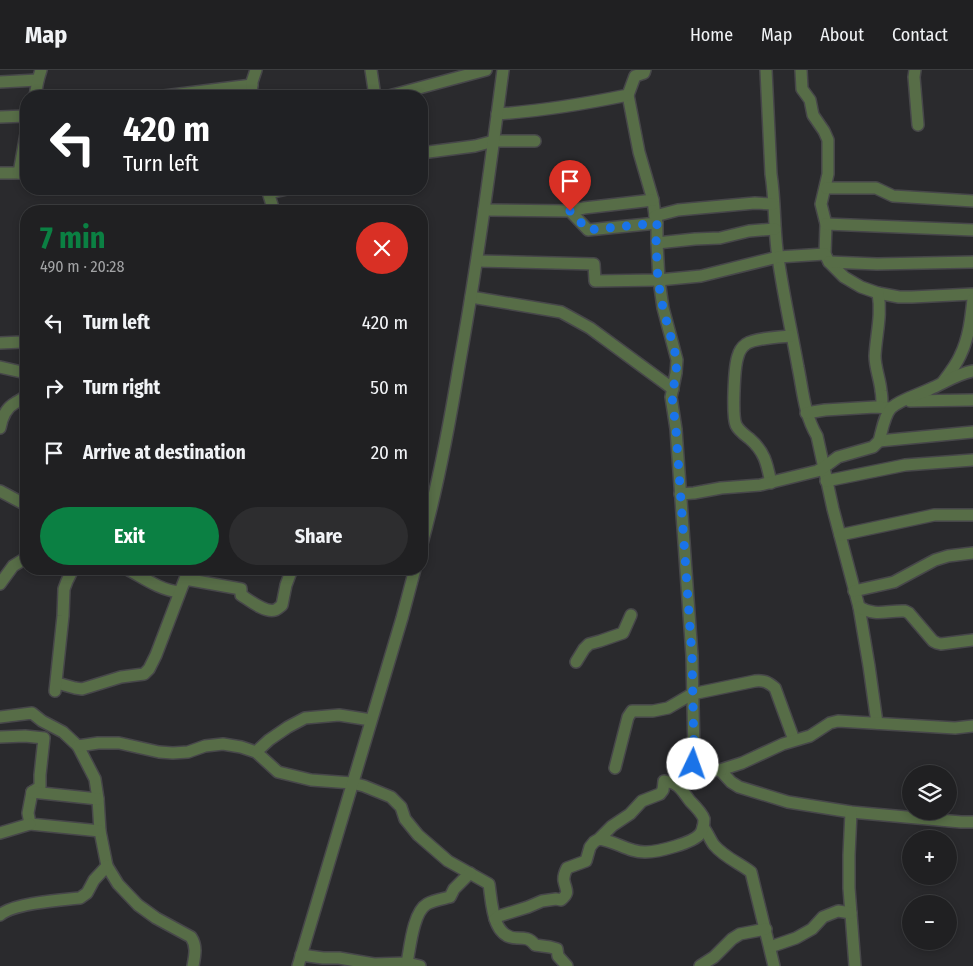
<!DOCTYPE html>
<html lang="en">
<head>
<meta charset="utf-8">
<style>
  :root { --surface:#202022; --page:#2d2d2f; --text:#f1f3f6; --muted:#a2a3a5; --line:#3d3e40; --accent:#0b8043 }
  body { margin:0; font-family:"Fira Sans Condensed",sans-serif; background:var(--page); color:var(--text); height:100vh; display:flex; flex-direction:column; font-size:19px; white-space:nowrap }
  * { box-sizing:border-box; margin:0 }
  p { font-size:16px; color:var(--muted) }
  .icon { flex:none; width:28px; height:28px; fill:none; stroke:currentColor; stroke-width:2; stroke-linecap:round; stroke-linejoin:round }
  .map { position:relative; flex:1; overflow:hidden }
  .details { position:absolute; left:20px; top:135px; width:408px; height:370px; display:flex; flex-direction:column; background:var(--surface); border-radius:20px; box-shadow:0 2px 8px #0003,0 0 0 1px var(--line) }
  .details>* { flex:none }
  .top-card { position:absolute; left:20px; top:20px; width:408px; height:105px; border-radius:20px; box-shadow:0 2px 8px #0003,0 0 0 1px var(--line); background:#202124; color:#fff; overflow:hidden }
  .buttons { position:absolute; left:902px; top:695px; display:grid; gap:10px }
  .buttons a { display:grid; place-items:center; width:55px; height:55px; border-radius:50%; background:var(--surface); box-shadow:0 2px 8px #0003,0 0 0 1px var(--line); font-size:25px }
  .pin { position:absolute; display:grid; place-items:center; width:42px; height:42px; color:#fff; margin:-51px -21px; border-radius:50% 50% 50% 0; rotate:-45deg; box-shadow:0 0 5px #0007 }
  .pin .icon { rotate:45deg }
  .me { position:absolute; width:55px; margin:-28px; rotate:3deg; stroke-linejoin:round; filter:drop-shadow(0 0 4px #0008) }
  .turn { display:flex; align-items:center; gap:18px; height:105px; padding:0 20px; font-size:22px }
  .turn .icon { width:65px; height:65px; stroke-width:2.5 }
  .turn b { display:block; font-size:35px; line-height:42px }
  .round { display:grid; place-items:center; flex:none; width:52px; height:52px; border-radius:26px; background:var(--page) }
  .headline { display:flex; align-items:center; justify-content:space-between; height:85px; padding:0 20px }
  h1 { font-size:30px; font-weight:700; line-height:38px; color:var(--accent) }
  .primary-button { display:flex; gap:10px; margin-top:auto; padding:10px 20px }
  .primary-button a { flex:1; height:58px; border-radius:30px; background:var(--accent); color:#fff; font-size:20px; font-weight:700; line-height:58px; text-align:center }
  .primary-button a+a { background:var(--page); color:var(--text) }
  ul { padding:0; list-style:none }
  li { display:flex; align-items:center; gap:15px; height:65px; padding:0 20px }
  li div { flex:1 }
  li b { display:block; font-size:19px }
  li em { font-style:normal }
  header { display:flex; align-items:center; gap:30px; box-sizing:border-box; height:70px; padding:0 25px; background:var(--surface); border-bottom:1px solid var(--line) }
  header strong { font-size:24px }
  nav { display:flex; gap:28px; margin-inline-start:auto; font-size:18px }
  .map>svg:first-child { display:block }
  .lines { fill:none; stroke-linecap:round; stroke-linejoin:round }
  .minor-casing { stroke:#47474a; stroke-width:14 }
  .minor { stroke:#576d47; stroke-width:11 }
  .route { stroke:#1a73e8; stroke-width:9; stroke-dasharray:0 16.2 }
</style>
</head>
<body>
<header>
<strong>Map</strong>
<nav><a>Home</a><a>Map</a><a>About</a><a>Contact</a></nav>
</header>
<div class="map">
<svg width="973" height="896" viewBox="0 0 973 896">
  <rect width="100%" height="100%" fill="#2a2a2d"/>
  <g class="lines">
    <g class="minor-casing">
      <g id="minor">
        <polyline points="371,0 375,26"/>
        <path d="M 766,0 L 771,104 C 775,129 774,155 777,180 C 782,219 791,258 798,297 C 803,321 804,344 817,366 L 833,439 L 859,537 L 869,596 L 877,653"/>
        <polyline points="801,0 802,19 810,30 813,45 824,61 828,70 828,104 821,134 826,154 825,184 829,192 844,207 861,217 878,223 899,227 912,227 973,224"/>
        <polyline points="915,0 914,7 918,55"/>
        <polyline points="0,12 38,10"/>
        <path d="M 628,25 L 639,82 L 653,130 L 655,146 L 657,153 L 657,173 L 659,210 L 663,238 L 677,290 L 676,303 L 671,327 L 676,359 L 692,586 L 694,684 C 692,700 687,703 675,714"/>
        <polyline points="35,26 38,10 41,0"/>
        <polyline points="164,26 252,15"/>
        <polyline points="251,26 252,12 256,0"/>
        <polyline points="389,26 486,0"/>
        <path d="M 497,44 C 542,41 584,34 628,25 L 635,6 L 644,3 L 645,0"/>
        <polyline points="0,47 26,46"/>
        <polyline points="421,83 475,76 494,71 535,71"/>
        <polyline points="0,103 25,103"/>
        <polyline points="19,103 26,64"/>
        <polyline points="826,118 876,118 893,126 973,131"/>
        <polyline points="267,119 274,141"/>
        <polyline points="269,123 287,119"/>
        <polyline points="484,140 570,141 588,160 657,153"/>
        <polyline points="570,141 584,138 653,130"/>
        <polyline points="655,146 678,140 755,133 773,134"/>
        <polyline points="826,154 973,160"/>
        <polyline points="657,173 695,169 720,168 749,161 775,159"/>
        <polyline points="477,191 594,194 595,211 659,210 701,206 778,187 825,184"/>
        <polyline points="829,192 877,194 973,192"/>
        <path d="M 878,223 C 882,245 876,265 875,286 C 875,298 880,309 881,321 C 882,326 882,331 882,336"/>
        <polyline points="471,227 561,242 590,258 673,319"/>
        <polyline points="0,273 22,272 26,270"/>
        <polyline points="0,297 26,303"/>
        <path d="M 943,312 C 949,304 956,295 960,286 C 969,268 971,248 973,229"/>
        <polyline points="910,331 973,330"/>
        <polyline points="806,343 825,340 875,337 889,338"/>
        <path d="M 0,358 C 2,347 6,338 15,333 C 20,330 23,329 26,325"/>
        <polyline points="879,371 973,362"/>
        <polyline points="826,411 905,395 973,390"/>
        <path d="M 771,413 C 767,394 765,382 750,369 C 745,365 739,361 736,355 C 732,346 734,297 738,286 C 739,282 742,277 746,274 C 755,268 780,267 791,266"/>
        <polyline points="0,421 26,435"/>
        <path d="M 680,424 L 694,423 L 721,418 L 760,415 L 817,401 L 823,398 L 838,387 L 873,377 L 879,371 C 882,361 884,346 891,338 C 901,329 918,325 930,319 C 944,313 957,304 973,301"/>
        <polyline points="840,465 934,445 973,445"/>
        <path d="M 421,477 C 438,417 449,357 459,296 C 477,197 490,99 503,0"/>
        <path d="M 127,499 C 144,508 160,520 179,522"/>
        <polyline points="0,514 13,496 26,488"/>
        <polyline points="854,521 894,512 935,490 948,486 973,483"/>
        <path d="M 859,537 C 876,547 887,540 905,541 L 909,543 L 933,571 L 937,573 L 941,574 L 973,570"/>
        <polyline points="576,592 584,579 589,574 600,571 623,563 631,545"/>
        <path d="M 57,613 L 75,618 L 82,619 L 121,607 L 144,604 L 149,599 L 156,585 L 185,509 L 241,519 L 241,525 C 249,530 265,543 275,540 C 276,540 281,536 282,535 L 286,515 L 292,499"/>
        <polyline points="55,621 63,546 64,519 67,511 73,499"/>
        <path d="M 0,647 L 32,643 L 42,651 L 63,662 L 78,676 L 95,709 L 98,729 L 100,761 L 107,796 L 118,814 L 138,835 L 156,848 L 191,867 C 197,876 195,885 193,896"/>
        <polyline points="0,667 25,666 44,668 40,705 40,717 32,722"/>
        <path d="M 78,676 L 98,673 L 119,673 L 159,682 L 173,683 L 188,682 L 205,676 L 223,674 L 241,677 L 256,682 L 278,702 L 311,710 L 352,713 L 364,716 L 391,727 L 401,737 L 405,749 L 418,765 L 448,791 L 489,814 C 492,833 492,868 517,868 C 525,868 530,868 535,875 L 550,877 L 557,879 L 558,886 L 567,896"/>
        <polyline points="256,682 269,670 288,657 305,648 339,645 371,650"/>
        <path d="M 615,698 L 628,647 L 632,641 L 653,641 L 668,638 L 692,624 L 755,611 C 764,610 768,612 775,618 L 794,670"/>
        <polyline points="720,700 731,712 739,717 788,732 851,742 961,752 973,752"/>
        <polyline points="688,702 720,700 742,693 783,674 810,666 830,653 838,651 955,658 973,656"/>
        <polyline points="32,722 28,743 30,754 100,761"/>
        <polyline points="32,722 98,729"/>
        <polyline points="851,742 849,785 849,818 855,896"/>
        <path d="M 703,757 C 708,763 710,770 714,775 C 724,787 739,793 751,802 L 774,896"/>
        <polyline points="0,763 30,754"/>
        <path d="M 0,845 C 14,833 61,830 80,828 L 87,823 L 94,810 L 107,796"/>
        <path d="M 495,849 L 499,846 L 528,837 L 542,831 L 556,829 L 561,830 C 570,822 566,821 564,811 C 563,806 565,802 567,798 L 586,791 L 590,777 L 594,772 L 599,769 L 612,756 L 630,744 L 642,731 L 660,724 L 663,720 L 664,711 C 667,712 672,712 675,714 C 681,717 686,726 690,731 C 695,736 702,743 704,749 C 704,754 703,760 700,764 C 693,773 658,782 646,782 C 629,783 616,771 599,769"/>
        <polyline points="770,877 796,868 812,859 823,847 838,841 851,843"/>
        <polyline points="301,885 323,888 339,888 374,894 407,893 420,896"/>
        <polyline points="298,896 402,548 415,499"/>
        <path d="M 410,896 L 407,893 C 410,878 413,842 427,834 C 434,830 442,829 450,827 L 454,819 L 470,803"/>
        <polyline points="700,896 714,887 732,869 740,864 766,859"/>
      </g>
    </g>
    <use href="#minor" class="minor"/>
  </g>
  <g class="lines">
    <polyline class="route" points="570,141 588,160 657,153 656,173 658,210 663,238 677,290 676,302 672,327 676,360 692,586 694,684 693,694"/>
  </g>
</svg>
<div class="buttons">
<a><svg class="icon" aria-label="layers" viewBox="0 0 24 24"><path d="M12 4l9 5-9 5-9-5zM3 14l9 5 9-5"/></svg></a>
<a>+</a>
<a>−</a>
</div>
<div class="pin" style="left:570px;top:141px;background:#d93025"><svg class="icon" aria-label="arrive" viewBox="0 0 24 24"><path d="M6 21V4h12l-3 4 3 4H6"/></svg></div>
<svg class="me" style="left:693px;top:694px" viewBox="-20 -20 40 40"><circle r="19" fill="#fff"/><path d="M0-13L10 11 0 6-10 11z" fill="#1a73e8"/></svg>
<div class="top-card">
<div class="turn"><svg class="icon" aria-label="left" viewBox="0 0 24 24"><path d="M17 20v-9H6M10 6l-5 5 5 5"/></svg><div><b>420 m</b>Turn left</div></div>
</div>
<section class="details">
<div class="headline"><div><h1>7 min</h1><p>490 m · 20:28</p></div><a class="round" style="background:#d93025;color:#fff"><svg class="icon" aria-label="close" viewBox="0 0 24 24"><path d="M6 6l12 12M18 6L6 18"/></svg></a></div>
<ul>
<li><svg class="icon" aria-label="left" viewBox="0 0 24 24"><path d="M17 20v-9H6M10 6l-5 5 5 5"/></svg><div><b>Turn left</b></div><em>420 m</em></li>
<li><svg class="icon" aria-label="right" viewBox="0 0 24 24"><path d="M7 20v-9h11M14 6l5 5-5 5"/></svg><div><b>Turn right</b></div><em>50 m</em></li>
<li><svg class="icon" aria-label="arrive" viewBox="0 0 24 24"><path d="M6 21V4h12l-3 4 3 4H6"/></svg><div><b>Arrive at destination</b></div><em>20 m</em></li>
</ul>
<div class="primary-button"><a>Exit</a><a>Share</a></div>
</section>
</div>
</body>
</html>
